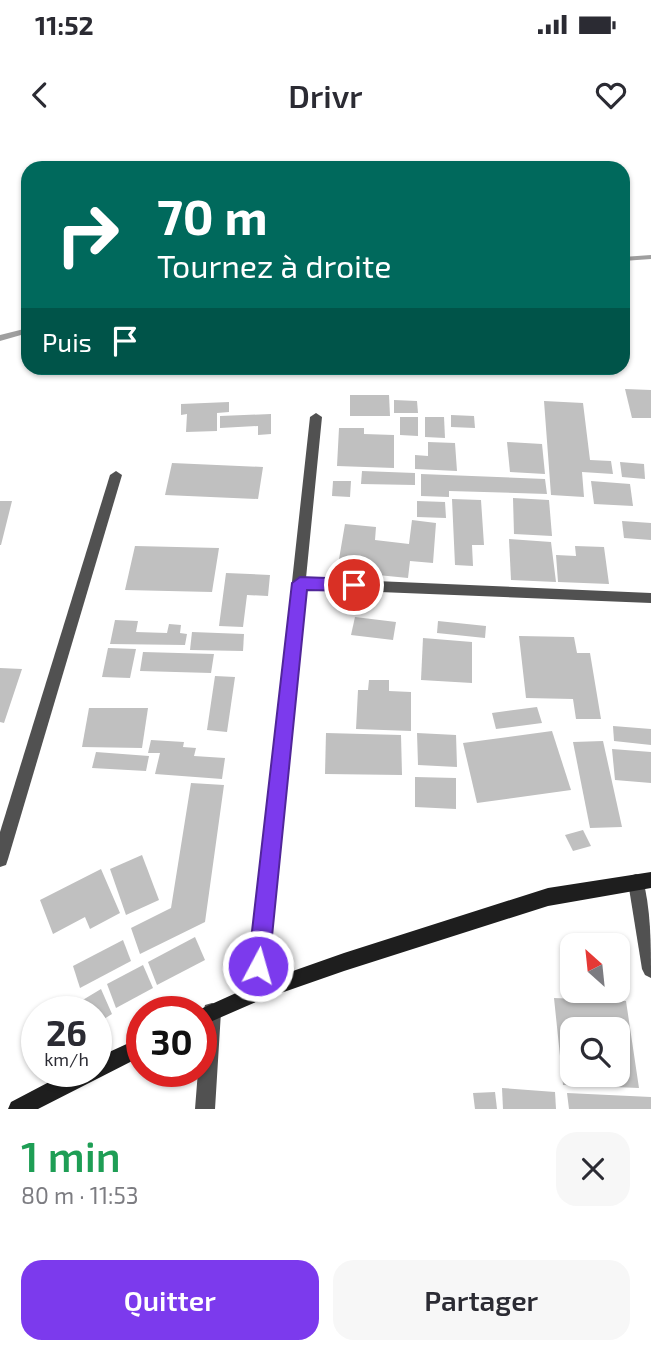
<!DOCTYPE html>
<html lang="fr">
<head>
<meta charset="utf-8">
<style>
  :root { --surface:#fff; --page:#f7f7f7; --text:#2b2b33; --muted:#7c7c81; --accent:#7c3aed }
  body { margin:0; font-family:"Exo 2",sans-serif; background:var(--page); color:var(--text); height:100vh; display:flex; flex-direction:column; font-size:26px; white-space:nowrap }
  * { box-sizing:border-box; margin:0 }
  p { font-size:23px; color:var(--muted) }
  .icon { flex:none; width:38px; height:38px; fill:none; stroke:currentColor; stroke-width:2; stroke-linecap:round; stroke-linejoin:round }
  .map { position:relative; height:969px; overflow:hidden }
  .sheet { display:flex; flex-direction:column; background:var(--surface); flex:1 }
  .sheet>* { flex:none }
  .banner { position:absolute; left:21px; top:21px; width:609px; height:214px; border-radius:21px; box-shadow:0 2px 5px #0004; background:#00695c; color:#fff; overflow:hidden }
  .needle { width:46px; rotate:333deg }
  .buttons { position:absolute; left:560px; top:793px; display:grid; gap:14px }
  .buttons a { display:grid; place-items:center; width:70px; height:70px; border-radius:14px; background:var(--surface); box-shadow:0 2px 5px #0004; font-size:35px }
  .speed { position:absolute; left:21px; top:856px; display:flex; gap:14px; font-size:35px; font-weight:700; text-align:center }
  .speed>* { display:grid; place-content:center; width:91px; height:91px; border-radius:50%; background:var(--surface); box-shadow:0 2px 5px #0004; line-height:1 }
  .speed small { font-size:18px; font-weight:400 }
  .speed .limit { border:10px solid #d22; background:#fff; color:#111 }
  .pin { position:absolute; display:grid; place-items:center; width:60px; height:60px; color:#fff; margin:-30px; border:4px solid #fff; border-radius:50%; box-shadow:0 2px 7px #0007 }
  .me { position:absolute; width:77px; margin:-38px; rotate:6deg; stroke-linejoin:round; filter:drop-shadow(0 0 5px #0008) }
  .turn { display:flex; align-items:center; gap:24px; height:147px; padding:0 21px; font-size:32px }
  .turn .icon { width:91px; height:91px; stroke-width:2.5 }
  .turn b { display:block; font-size:49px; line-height:60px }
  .then { display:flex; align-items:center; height:66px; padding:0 21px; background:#0003; gap:14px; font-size:26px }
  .round { display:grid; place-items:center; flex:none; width:74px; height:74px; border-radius:21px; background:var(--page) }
  .summary { display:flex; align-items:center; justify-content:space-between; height:119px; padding:0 21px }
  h1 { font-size:42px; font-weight:600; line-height:52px; color:#1e9e55 }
  .action { display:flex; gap:14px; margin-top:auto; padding:14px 21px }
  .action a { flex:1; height:80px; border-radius:21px; background:var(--accent); color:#fff; font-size:28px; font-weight:600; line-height:80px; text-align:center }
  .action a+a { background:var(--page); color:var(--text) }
  .status { display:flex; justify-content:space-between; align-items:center; height:49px; padding:0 35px; background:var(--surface); direction:ltr }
  .status svg { height:19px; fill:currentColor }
  header { display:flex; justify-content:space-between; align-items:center; height:91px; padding:0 21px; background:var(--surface); font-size:32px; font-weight:600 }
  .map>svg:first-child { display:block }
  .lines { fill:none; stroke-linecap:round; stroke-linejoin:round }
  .stream { fill:#9f9f9f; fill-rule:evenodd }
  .building { fill:#c0c0c0; fill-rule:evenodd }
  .street { fill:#515151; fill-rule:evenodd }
  .secondary { fill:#1e1e1e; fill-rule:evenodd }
  .route { fill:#7c3aed; stroke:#51269a; stroke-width:2 }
</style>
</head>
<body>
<div class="status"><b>11:52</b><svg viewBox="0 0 49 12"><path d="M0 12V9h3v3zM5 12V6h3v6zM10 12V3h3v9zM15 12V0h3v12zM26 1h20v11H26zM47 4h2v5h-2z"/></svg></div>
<header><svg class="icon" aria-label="back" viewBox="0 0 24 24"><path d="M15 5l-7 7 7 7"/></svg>Drivr<svg class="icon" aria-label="heart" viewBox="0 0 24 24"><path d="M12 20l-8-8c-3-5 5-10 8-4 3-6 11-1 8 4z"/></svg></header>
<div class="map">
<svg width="651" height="969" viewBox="0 0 651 969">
  <rect width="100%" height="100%" fill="#fff"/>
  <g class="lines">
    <g class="stream">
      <polygon points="651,115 651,119 623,121 623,117"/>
      <polygon points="28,188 28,193 0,201 0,195"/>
    </g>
  </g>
  <g class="building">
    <polygon points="625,249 651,250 651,278 632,278"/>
    <polygon points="350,255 389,255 390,276 350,276"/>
    <polygon points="394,260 417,261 418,273 394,273"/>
    <polygon points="544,261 583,263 590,320 611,321 613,334 582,332 584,357 551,355"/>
    <polygon points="229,262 229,272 217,273 217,291 186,292 187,274 181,275 181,264"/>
    <polygon points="271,274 271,294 258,295 258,286 220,288 220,276"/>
    <polygon points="451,275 474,276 475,288 451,287"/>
    <polygon points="400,277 418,277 418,296 400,295"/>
    <polygon points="425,277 444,277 445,298 425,297"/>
    <polygon points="339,288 364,288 364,294 394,295 394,328 337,326"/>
    <polygon points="428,302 455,303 457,331 415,329 415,315 428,316"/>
    <polygon points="507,302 542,304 545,334 510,332"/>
    <polygon points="620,322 644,324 645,339 622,337"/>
    <polygon points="172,323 263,327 258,359 165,355"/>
    <polygon points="362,331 415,333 415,345 361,344"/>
    <polygon points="421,334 545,339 547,354 449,351 449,357 421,356"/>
    <polygon points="333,341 351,341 350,357 332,356"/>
    <polygon points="591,341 630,344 633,366 594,364"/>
    <polygon points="513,358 549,360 552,396 514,394"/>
    <polygon points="452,359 481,360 484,405 472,405 473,426 455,425"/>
    <polygon points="0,361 12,361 1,405 0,405"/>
    <polygon points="417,361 445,362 446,378 417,377"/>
    <polygon points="412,380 436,383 433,423 410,421 408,438 337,431 345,384 376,387 375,400 409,404"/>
    <polygon points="622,381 651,383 651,400 624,398"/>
    <polygon points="509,399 551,402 556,442 511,440"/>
    <polygon points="135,406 219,408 212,452 125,450"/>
    <polygon points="575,406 604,407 609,444 558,442 556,415 576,416"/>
    <polygon points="226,433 270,435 268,456 247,455 243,487 219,486"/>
    <polygon points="355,477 396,482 393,500 351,495"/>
    <polygon points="115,480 138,481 136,492 167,493 169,484 181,485 180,493 187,494 185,505 110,504"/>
    <polygon points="438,481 486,486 485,498 437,493"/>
    <polygon points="192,492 244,494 243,511 190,510"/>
    <polygon points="519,496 574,497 577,513 590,513 601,579 576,579 573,559 526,558"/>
    <polygon points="423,498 472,502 472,543 421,540"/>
    <polygon points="108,508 136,509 130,538 102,537"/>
    <polygon points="143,512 214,514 211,533 140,531"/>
    <polygon points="0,528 22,529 4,583 0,582"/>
    <polygon points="215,536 235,537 227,592 207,590"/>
    <polygon points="369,540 389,540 389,551 411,552 411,591 356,589 358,550 368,550"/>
    <polygon points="537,567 542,583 496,589 492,573"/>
    <polygon points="89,568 148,568 142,608 82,607"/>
    <polygon points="613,586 651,589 651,605 614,601"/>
    <polygon points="552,591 571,650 477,663 463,603"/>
    <polygon points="326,593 401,595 402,635 325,634"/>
    <polygon points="417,593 456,595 457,627 418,625"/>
    <polygon points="151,600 184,602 183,607 196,608 194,616 225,618 222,639 155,634 160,613 148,613"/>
    <polygon points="603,601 622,687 590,688 573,602"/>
    <polygon points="612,609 651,612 651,643 615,640"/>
    <polygon points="96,612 149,616 146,631 92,628"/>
    <polygon points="415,637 456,638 456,669 415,667"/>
    <polygon points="191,643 224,645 205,782 140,814 131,788 171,768"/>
    <polygon points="583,690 591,706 573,711 565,695"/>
    <polygon points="142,715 159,760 126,775 110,729"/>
    <polygon points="101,729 120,773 90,789 85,777 53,794 40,760"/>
    <polygon points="195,797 205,820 157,845 148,822"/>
    <polygon points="123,800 131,821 80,848 73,826"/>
    <polygon points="143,825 153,848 116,868 107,844"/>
    <polygon points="101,849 112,874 96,884 96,872 79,872 76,864"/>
    <path d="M 554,858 L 626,861 L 639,948 L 563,945 ZM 572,889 L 618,889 L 618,934 L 572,934 Z"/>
    <polygon points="502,948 555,952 556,969 503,969"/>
    <polygon points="495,952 497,969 475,969 473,953"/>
    <polygon points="567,953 651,957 651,969 569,969"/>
  </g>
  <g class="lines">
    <g class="street">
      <polygon points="316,273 322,277 306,438 651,453 651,463 305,449 265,853 262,859 256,862 250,859 247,853 310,277"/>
      <polygon points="116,331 122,335 8,719 6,725 0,727 0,692 110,335"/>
      <path d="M 636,734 L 642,736 C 651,767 651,805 651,838 L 645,835 L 642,829 L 628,742 L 630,736 Z"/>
      <polygon points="212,863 219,865 221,872 215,969 195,969 198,931 201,931 203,872 205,865"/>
    </g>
    <g class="secondary">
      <polygon points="651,732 651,748 548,766 344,831 258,861 201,886 201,872 194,872 256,844 344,813 548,748"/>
      <polygon points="142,897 142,916 38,969 8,969 11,962 70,931 96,931 96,918"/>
    </g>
  </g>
  <polygon class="route" points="300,437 354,439 362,445 354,451 307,450 269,826 266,833 258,836 251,833 248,826 292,443"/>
</svg>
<div class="buttons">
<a><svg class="needle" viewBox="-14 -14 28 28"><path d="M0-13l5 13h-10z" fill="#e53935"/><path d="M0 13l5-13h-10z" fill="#7c7c81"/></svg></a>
<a><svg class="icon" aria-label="search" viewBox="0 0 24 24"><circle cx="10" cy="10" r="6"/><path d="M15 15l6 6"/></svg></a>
</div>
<div class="speed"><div>26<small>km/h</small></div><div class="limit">30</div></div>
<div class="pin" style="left:354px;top:445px;background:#d93025"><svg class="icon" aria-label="arrive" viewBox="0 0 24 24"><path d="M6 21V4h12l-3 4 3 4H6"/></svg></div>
<svg class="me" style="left:258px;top:826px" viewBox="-20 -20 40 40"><circle r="17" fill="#7c3aed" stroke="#fff" stroke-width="3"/><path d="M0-11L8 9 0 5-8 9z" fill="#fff"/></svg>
<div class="banner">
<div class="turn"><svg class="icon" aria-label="right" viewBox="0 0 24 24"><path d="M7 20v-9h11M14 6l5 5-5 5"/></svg><div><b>70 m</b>Tournez à droite</div></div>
<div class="then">Puis<svg class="icon" aria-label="arrive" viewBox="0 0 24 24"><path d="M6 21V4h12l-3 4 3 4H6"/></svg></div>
</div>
</div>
<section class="sheet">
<div class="summary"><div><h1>1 min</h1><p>80 m · 11:53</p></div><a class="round"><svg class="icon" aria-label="close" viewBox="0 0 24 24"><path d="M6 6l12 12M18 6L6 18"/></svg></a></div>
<div class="action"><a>Quitter</a><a>Partager</a></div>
</section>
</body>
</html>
